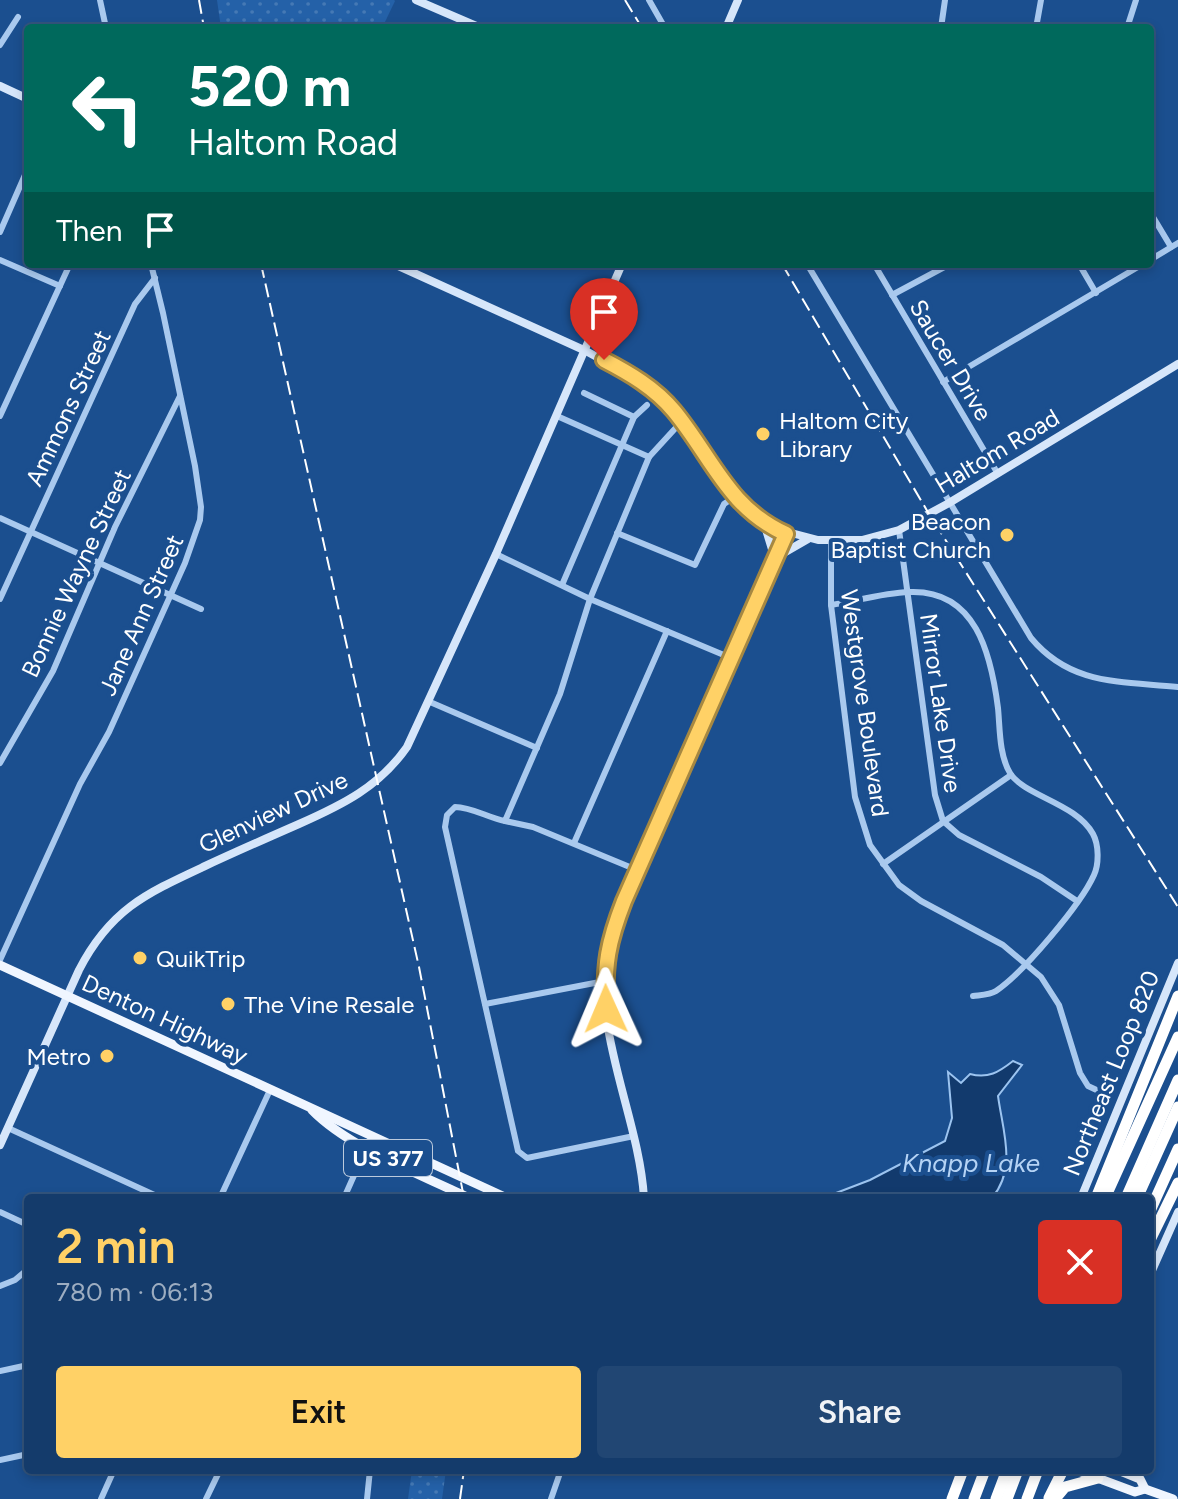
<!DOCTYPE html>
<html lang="en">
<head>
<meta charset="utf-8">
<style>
  :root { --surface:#143b6b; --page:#214673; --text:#f1f3f6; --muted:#9dadc1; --line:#33557e; --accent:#ffd166 }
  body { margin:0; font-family:Figtree,sans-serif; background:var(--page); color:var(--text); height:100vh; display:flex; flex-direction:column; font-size:30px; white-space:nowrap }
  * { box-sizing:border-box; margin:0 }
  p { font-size:26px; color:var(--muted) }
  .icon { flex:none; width:44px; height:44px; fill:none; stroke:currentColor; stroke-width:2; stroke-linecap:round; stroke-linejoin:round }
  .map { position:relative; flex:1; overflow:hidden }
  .panel { position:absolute; left:24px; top:1194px; width:1130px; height:280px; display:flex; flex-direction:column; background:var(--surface); border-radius:8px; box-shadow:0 4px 12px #0003,0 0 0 2px var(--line) }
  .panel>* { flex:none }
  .guide { position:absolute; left:24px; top:24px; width:1130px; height:244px; border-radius:8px; box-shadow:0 4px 12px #0003,0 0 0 2px var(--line); background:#00695c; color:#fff; overflow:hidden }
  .pin { position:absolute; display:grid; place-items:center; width:68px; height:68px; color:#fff; margin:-82px -34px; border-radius:50% 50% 50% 0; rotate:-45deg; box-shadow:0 0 8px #0007 }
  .pin .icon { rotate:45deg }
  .me { position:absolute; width:88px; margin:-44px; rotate:359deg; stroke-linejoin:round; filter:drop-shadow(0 0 6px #0008) }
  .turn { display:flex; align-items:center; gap:28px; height:168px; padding:0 32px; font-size:36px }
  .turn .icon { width:104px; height:104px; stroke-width:2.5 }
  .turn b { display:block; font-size:56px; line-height:68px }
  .then { display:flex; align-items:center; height:76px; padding:0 32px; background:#0003; gap:16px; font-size:30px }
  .round { display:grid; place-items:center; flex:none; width:84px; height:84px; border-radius:8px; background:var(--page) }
  .summary { display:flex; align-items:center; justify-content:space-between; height:136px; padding:0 32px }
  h1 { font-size:48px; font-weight:600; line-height:60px; color:var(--accent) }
  .cta { display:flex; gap:16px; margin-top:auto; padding:16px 32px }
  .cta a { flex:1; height:92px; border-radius:8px; background:var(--accent); color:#111; font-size:32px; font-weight:600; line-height:92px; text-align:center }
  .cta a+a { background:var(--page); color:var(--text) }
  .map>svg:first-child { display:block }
  .grass { fill:url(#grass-dots) }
  .water { fill:#123a6d; stroke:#9cc4f0; stroke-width:2 }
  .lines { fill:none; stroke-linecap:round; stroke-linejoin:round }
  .street { stroke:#a9c9ee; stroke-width:6 }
  .secondary { stroke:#d6e6fa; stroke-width:8 }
  .primary { stroke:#f0f6ff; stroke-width:9 }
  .highway { stroke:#fff; stroke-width:11 }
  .rail { stroke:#fff; stroke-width:2; stroke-dasharray:14 6; stroke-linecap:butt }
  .route-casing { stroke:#a68842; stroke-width:20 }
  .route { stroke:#ffd166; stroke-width:14 }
  .poi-dot { fill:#ffd166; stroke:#1b4f8f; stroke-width:3 }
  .labels { text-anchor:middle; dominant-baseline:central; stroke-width:8; stroke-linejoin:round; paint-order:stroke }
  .shield { fill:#1b4f8f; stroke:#bbcadd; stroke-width:2 }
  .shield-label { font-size:22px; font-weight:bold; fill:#fff }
  .street-label { font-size:24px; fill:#fff; stroke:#1b4f8f }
  .poi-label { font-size:24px; fill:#fff; stroke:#1b4f8f; text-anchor:start }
  .water-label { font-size:26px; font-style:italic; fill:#b5d3f5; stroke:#1b4f8f }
</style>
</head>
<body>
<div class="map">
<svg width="1178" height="1499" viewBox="0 0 1178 1499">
  <defs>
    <pattern id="grass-dots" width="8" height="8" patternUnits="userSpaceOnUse" patternTransform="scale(2)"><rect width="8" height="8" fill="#2461a8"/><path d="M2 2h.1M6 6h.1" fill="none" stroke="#4579b5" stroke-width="1.8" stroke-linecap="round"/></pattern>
  </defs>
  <rect width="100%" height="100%" fill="#1b4f8f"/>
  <g class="grass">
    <polygon points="217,0 394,0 395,1 382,28 221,28"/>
    <polygon points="412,1470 446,1470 442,1499 408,1499"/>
  </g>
  <path class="water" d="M 1013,1061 L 1022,1065 L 998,1096 C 1003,1132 1017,1168 992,1198 L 823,1198 L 870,1180 L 945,1141 L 952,1118 L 948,1072 L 961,1083 L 970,1074 C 988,1079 999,1072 1013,1061 Z"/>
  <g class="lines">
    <g class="street">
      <polyline points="100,0 106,28"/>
      <polyline points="649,0 665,28"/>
      <polyline points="941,28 945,0"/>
      <polyline points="1036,28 1041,0"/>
      <polyline points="1127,28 1136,0"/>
      <polyline points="0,45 18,17"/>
      <polyline points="1150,212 1171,247"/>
      <polyline points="0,232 28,168"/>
      <polyline points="0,260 60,286"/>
      <polyline points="1150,260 1178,243"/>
      <path d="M 807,264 L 1031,638 C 1071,686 1121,681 1178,687"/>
      <polyline points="874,264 998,474"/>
      <polyline points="1079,264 1096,293"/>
      <polyline points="892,295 950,264"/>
      <polyline points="943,382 1143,264"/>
      <polyline points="584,393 634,417"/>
      <polyline points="0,416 70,264"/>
      <polyline points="557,416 649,457"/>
      <polyline points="0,518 201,609"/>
      <polyline points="899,530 935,795 943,821 959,835 1041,877 1077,901"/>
      <polyline points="617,533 695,565 724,504 734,497"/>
      <polyline points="831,542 831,605 855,797 870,845 899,885 921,901 1003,945 1041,977 1059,1005 1080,1073 1088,1086 1105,1094"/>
      <polyline points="496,554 590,599 731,658"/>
      <polyline points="562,585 634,417 647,405"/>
      <polyline points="0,599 135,304 155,278"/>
      <path d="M 831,605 C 856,601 883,593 909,592 C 976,589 991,654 998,708 C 1000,728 999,755 1010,773 C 1024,796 1076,803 1093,834 C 1099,845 1099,864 1094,875 C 1081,904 1023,973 996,991 C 990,995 980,995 973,996"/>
      <polyline points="430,702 537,748"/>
      <polyline points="0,763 53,671 115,527 180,396"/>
      <polyline points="505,821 533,827 637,870"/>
      <polyline points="574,843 667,631"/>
      <polyline points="883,864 1011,775"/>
      <polyline points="0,960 80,784 109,732 185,563 200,520 201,507 195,466 163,313 151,264"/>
      <polyline points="485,1004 605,981"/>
      <polyline points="8,1128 161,1198"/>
      <path d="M 634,1136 L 527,1158 L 518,1151 L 445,827 L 447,815 L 455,807 C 472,807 488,818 505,821 L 560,694 L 590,599 L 649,457 L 682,421"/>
      <polyline points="220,1198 270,1090"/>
      <polyline points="344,1198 372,1135"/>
      <polyline points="0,1212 28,1225"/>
      <polyline points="0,1286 15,1280 28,1269"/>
      <polyline points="0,1371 28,1365"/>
      <polyline points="0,1460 28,1454"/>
      <polyline points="101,1499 114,1470"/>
      <polyline points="206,1499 220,1470"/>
      <polyline points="367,1499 370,1470"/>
      <polyline points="551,1499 561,1470"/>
    </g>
    <g class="secondary">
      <polyline points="416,0 481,28"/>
      <polyline points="726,28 738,0"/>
      <polyline points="0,86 28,99"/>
      <polyline points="394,264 586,351 646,384 671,408 737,501 776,529 818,540 862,540 899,530 949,503 1178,364"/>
      <polyline points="764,523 775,559"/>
      <polyline points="775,558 808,539"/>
      <path d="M 0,1145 L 79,970 C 110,910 145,894 203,867 C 235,852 267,838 299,824 C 342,805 379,787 407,747 L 496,554 L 622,264"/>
      <path d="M 644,1198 C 639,1115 588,1024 609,941 C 612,928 619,914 624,901 L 786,534"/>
      <polyline points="1081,1198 1178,963"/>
      <polyline points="1150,1275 1178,1212"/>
    </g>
    <g class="primary">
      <polyline points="0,965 507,1198"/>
      <path d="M 312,1110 C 349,1148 420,1174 469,1198"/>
      <polyline points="1076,1470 1135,1492 1145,1489 1173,1499"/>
      <polyline points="1118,1470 1140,1479 1145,1489"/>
    </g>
    <g class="highway">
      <polyline points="1096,1198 1178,996"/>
      <polyline points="1105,1198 1178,1037"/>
      <polyline points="1126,1198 1178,1080"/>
      <polyline points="1137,1198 1178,1107"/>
      <polyline points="1150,1211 1178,1149"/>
      <polyline points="1150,1240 1178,1183"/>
      <polyline points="1049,1498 1063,1470"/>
      <polyline points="952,1499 963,1470"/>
      <polyline points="974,1499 985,1470"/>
      <polyline points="996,1499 1007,1470"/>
      <polyline points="1007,1499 1018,1470"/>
      <polyline points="1027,1499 1038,1470"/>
      <polyline points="1055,1499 1065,1487 1098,1478"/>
    </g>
    <g class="rail">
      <polyline points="199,0 204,28"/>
      <polyline points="625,0 642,28"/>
      <polyline points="261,264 419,967 464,1198"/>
      <polyline points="782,264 929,514 1178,907"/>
      <polyline points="460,1499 464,1470"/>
    </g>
  </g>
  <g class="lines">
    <g class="route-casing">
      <path id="route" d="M 604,360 C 629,373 655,388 674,411 C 712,457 728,508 786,534 L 624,901 C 608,942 604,964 606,1009"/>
    </g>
    <use href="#route" class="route"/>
  </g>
  <g class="poi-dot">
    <circle cx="763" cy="434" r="8"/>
    <circle cx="1007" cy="535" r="8"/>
    <circle cx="140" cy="958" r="8"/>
    <circle cx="228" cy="1004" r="8"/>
    <circle cx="107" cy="1056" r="8"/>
  </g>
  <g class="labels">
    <rect class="shield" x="344" y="1140" width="88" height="36" rx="6"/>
    <g class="shield-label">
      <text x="388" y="1158">US 377</text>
    </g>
    <g class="street-label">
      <text transform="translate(951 360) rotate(59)">Saucer Drive</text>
      <text transform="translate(68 408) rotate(-65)">Ammons Street</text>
      <text transform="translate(997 451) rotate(-31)">Haltom Road</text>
      <text transform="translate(76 573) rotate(-65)">Bonnie Wayne Street</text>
      <text transform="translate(141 615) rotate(-66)">Jane Ann Street</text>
      <text transform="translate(865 703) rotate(82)">Westgrove Boulevard</text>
      <text transform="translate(941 703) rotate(82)">Mirror Lake Drive</text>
      <text transform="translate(273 812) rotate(-25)">Glenview Drive</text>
      <text transform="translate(165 1019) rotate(25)">Denton Highway</text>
      <text transform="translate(1111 1073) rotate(-68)">Northeast Loop 820</text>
    </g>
    <g class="poi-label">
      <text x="779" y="420">Haltom City<tspan x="779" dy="28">Library</tspan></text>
      <text x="991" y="521" text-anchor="end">Beacon<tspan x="991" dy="28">Baptist Church</tspan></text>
      <text x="156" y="958">QuikTrip</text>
      <text x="244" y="1004">The Vine Resale</text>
      <text x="91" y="1056" text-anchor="end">Metro</text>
    </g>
    <g class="water-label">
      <text x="971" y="1163">Knapp Lake</text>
    </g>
  </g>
</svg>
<div class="pin" style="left:604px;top:360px;background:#d93025"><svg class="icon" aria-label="arrive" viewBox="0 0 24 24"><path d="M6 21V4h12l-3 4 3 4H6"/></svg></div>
<svg class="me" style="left:606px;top:1009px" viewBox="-20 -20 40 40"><path d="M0-17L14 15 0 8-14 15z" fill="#ffd166" stroke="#fff" stroke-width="4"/></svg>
<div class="guide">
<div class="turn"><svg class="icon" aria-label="left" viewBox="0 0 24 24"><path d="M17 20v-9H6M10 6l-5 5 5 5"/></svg><div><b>520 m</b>Haltom Road</div></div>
<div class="then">Then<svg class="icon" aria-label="arrive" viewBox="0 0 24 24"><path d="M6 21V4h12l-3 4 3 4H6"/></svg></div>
</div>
<section class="panel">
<div class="summary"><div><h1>2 min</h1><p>780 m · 06:13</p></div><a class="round" style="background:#d93025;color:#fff"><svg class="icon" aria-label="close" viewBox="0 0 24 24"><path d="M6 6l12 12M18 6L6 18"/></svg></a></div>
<div class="cta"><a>Exit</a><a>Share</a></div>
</section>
</div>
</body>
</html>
